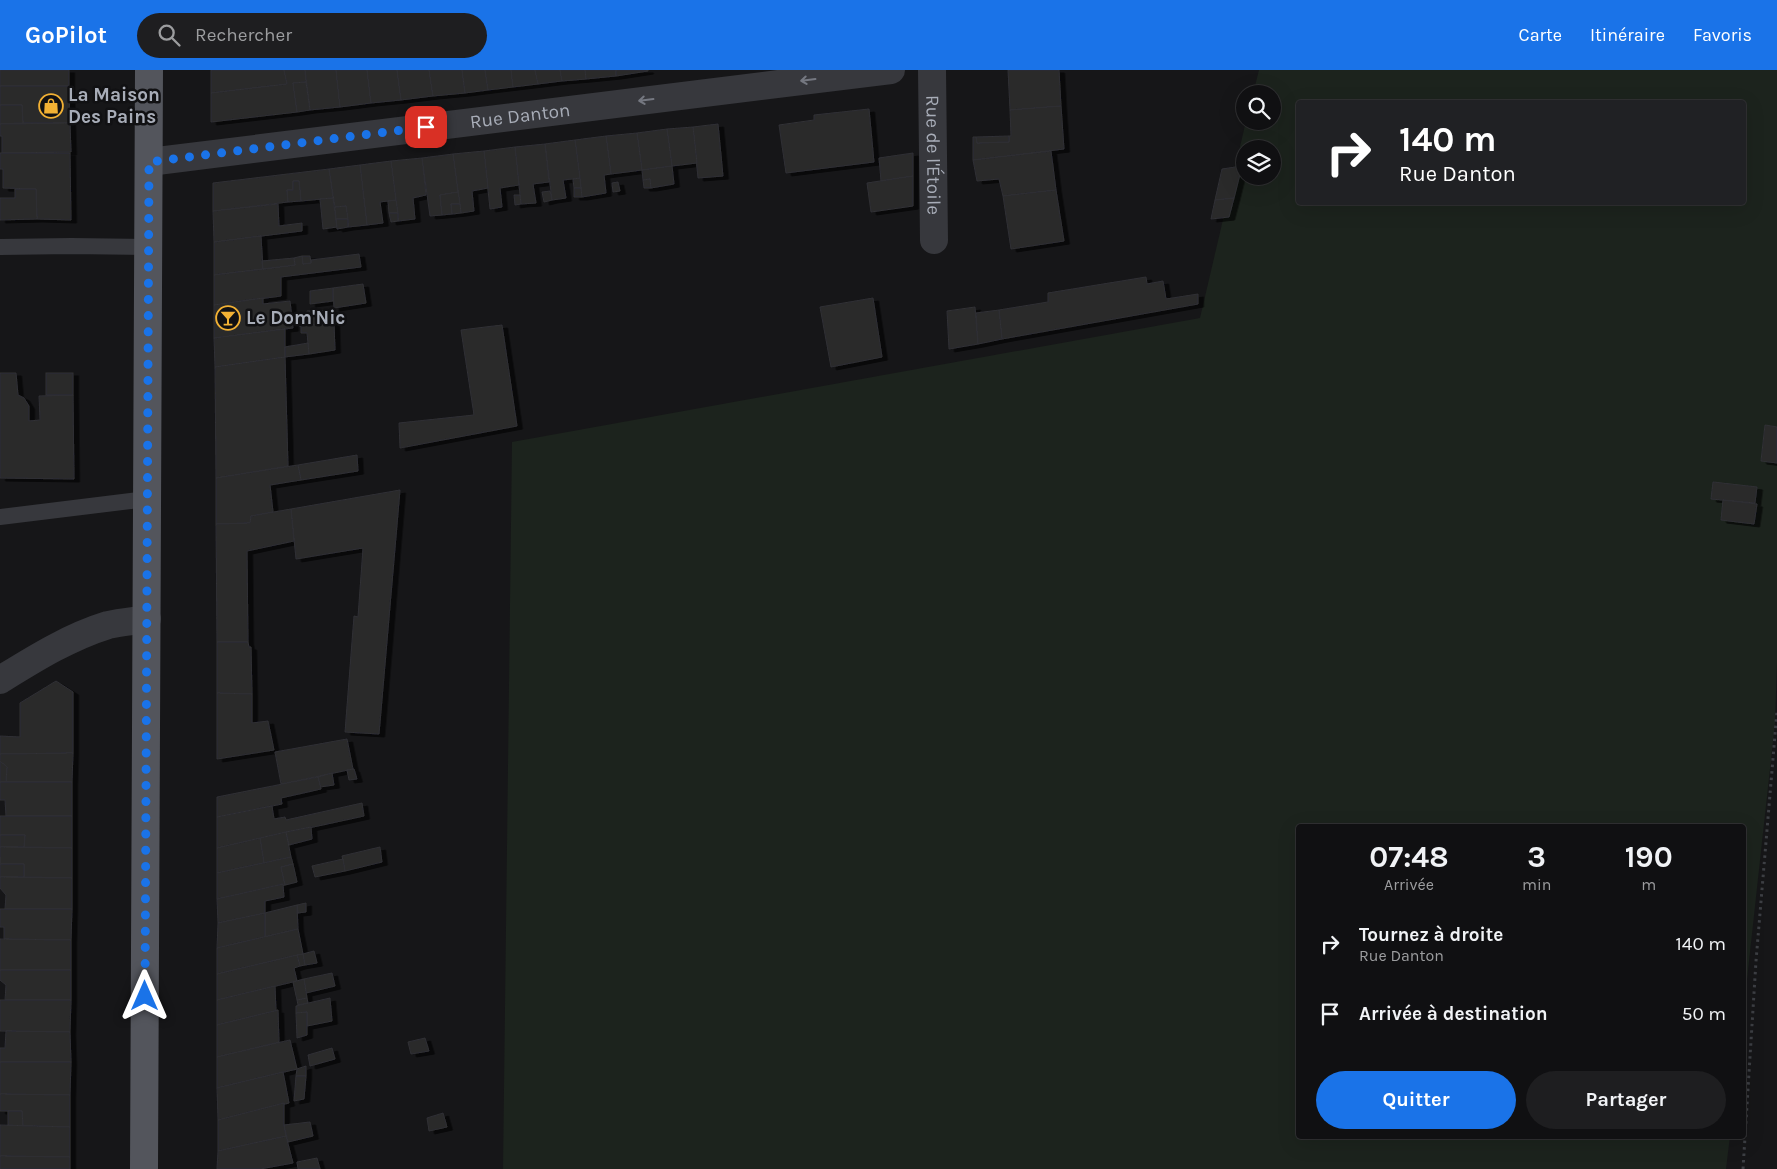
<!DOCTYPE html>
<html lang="fr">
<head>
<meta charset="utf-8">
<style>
  :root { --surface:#101012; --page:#1e1e20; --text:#f1f3f6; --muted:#9c9d9f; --line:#303032; --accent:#1a73e8 }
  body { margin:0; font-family:Karla,sans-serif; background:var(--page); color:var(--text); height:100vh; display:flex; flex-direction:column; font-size:19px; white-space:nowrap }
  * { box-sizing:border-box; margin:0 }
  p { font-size:16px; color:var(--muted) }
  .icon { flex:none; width:28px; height:28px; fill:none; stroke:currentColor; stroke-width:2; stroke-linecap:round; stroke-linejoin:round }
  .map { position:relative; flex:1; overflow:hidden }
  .sheet { position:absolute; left:1296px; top:754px; width:450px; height:315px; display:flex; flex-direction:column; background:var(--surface); border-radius:5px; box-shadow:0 5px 20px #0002,0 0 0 1px var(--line) }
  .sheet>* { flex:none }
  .guide { position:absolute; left:1296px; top:30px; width:450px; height:105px; border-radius:5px; box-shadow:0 5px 20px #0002,0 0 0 1px var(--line); background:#202124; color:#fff; overflow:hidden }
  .controls { position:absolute; left:1236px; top:15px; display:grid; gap:10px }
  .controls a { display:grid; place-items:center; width:45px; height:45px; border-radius:50%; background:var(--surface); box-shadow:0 5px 20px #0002,0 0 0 1px var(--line); font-size:25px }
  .pin { position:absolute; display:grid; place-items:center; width:42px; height:42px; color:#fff; margin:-21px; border-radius:10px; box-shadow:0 2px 8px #0006 }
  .me { position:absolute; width:55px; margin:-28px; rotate:0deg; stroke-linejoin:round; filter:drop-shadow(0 0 4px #0008) }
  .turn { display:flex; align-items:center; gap:18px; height:105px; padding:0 20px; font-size:22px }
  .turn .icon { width:65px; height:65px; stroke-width:2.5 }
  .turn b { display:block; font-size:35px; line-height:42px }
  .eta { display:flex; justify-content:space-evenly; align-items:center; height:85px; text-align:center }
  .eta b { font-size:30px; font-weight:700; line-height:35px }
  .primary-button { display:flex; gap:10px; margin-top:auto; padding:10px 20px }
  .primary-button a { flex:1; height:58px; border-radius:30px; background:var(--accent); color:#fff; font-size:20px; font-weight:700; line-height:58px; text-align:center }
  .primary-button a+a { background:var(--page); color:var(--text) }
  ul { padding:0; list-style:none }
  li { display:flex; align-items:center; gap:15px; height:70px; padding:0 20px }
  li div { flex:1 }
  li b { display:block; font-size:19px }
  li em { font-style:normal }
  header { display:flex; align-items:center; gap:30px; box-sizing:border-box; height:70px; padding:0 25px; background:var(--accent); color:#fff }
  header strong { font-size:24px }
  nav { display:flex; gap:28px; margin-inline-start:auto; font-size:18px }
  .search { width:350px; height:45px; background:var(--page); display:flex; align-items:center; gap:12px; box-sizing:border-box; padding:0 18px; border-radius:28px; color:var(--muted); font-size:19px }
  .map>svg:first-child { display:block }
  .green { fill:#1c231d; fill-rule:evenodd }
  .building { fill:#29292c; stroke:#303034; filter:url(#shadow) }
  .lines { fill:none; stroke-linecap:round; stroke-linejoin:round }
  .path { stroke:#3d3f44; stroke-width:3; stroke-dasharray:2.5 4; stroke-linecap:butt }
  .service { stroke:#37383d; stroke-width:16 }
  .minor { stroke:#37383d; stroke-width:28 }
  .tertiary { stroke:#37383d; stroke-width:28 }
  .primary { stroke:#53555c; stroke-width:28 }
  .oneway { stroke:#757881 }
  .route { stroke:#1a73e8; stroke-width:9; stroke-dasharray:0 16.2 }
  .labels { text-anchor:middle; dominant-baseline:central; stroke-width:5; stroke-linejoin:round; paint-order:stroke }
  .poi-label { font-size:19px; font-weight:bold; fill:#a8adb8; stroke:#111113; text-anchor:start }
  .street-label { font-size:19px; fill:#a8adb8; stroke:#111113 }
</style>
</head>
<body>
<header>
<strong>GoPilot</strong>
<div class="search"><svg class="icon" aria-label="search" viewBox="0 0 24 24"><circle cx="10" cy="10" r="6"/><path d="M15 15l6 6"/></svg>Rechercher</div>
<nav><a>Carte</a><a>Itinéraire</a><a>Favoris</a></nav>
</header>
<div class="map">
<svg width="1777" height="1099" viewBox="0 0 1777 1099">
  <defs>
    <filter id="shadow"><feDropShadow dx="5.5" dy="3" stdDeviation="0" flood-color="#0009"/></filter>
  </defs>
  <rect width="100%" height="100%" fill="#161618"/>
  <path class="green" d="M 1259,0 L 1777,0 L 1777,593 L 1775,653 L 1744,937 L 1744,756 L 1299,756 L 1299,1066 L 1730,1066 L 1726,1099 L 503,1099 L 512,372 L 1200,248 L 1246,51 L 1272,51 L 1272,24 L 1253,24 ZM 1299,32 L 1744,32 L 1744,132 L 1299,132 ZM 1245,79 L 1272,79 L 1272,106 L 1245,106 Z"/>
  <g class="building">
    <rect x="0" y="0" width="69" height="16"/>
    <polygon points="211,0 284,0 287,14 211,23"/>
    <polygon points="284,0 305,0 306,12 293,13 297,42 211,52 211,23 287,14"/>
    <polygon points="305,0 336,0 340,37 310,40"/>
    <polygon points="336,0 367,0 371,33 340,37"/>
    <polygon points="367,0 397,0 401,30 371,33"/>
    <polygon points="397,0 429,0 433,26 401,30"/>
    <polygon points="429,0 462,0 465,23 433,26"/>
    <polygon points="462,0 485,0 488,20 465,23"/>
    <polygon points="485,0 511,0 513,17 488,20"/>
    <polygon points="511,0 535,0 538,14 513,17"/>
    <polygon points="535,0 560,0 562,11 538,14"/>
    <polygon points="560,0 585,0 586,9 562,11"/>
    <polygon points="585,0 616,0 616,6 586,9"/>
    <polygon points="616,0 648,0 648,1 616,6"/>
    <polygon points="1008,0 1059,0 1061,36 1010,40"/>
    <polygon points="306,12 310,40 297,42 293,13"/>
    <polygon points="0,16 69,16 70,53 23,53 22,35 0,35"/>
    <polygon points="0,35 22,35 23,53 0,54"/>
    <polygon points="1061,36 1064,79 973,90 973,67 976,67 977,73 1009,72 1009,66 1011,66 1010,40"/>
    <polygon points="869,39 874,92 786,103 779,55 814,50 814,45"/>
    <polygon points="70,53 71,82 2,83 2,66 0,66 0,54"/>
    <polygon points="718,54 723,106 698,108 693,57"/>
    <polygon points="693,57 697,93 672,96 667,59"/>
    <polygon points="667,59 672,96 642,100 637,63"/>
    <polygon points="637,63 642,100 611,104 606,66"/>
    <polygon points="606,66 611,104 604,105 606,123 582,127 575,70"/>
    <polygon points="1009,66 1009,72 977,73 976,67"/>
    <polygon points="575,70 580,108 563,110 566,128 552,130 545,74"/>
    <polygon points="545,74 549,112 533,114 536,133 521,134 515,77"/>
    <polygon points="515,77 519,115 500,118 502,137 490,139 484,81"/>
    <polygon points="484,81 488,118 472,121 474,141 461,143 453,84"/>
    <polygon points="1051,81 1056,120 1003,126 999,109 977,111 973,90"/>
    <polygon points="0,83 70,83 71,150 37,149 36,119 3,118 3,99 0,99"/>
    <polygon points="913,83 913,106 881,111 879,88"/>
    <polygon points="453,84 458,122 440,125 442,145 430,146 422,88"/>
    <polygon points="422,88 426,125 413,128 415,149 398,151 391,91"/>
    <polygon points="391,91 396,130 380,132 383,153 367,155 360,95"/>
    <polygon points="360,95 367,155 348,157 346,136 335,137 329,99"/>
    <polygon points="672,96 674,114 651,118 650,109 643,110 642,100"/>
    <polygon points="1242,96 1234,128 1215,130 1222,99"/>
    <polygon points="329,99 333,128 301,131 299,111 293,111 293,120 287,120 288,132 213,141 213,113"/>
    <polygon points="913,106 913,136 871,142 867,113"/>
    <polygon points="580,108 581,118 574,118 573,109"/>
    <polygon points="650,109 651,118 644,118 643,110"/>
    <polygon points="293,111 299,111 301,131 288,132 287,120 293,120"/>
    <polygon points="618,112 620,121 613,122 612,113"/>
    <polygon points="574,118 581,118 582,127 574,127"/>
    <polygon points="15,119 36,119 37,149 0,150 0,128 15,128"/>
    <polygon points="1056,120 1064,171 1011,179 1003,126"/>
    <polygon points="550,121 552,130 544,132 542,122"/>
    <polygon points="458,122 460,134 451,134 452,144 442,145 440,125"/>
    <polygon points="514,125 520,125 521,134 515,135"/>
    <polygon points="333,128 337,157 323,159 320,129"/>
    <polygon points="1234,128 1229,147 1211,149 1215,130"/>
    <polygon points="396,130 398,143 389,143 388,131"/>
    <polygon points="278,134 279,156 302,153 302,161 214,172 213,141"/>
    <polygon points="451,134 460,134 461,143 452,144"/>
    <polygon points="346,136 348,149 336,149 335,137"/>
    <polygon points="389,143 398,143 398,151 391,152"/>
    <polygon points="336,149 348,149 348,157 337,159"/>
    <polygon points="261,166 263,199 214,205 214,172"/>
    <polygon points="359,184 361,197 281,207 281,226 214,235 214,205 295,195 294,188 302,186 303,194 311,193 311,190"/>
    <polygon points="302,186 310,186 311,193 303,194"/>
    <polygon points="294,188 295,195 263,199 262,191"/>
    <polygon points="1146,207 1147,214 1163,211 1166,229 1198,224 1198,234 1002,269 999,240 1048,232 1048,223"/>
    <polygon points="363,214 366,233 334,238 333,218"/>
    <polygon points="333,218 333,231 310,234 310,221"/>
    <polygon points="263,228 263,234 290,231 293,258 214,268 214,235"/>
    <polygon points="873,228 882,287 831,297 820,237"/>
    <polygon points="975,237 978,274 949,279 947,241"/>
    <polygon points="334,240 334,253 301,255 300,257 300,245 307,245 307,241"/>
    <polygon points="999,240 1002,269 978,274 976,243"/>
    <polygon points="334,253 335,280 309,284 307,263 301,263 301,255"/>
    <polygon points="502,255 517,356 400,378 399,353 474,345 461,260"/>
    <polygon points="285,259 285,287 215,297 214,268"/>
    <polygon points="308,273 309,284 285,287 285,277"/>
    <polygon points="285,287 288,396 216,408 215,297"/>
    <polygon points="0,303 16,303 18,325 24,328 29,336 29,351 40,350 39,326 73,325 74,409 0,408"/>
    <rect x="46" y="303" width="27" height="22"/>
    <polygon points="1765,355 1777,357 1777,393 1761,391"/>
    <polygon points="357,385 358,401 301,410 298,395"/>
    <polygon points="298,395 301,410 270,415 273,442 251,446 250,453 216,454 216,408"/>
    <polygon points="1713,412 1757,417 1755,433 1711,429"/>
    <polygon points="400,420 379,664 345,662 354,546 358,547 363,478 296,489 291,439"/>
    <polygon points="1723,430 1757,434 1754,454 1721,450"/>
    <polygon points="291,439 294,471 247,481 248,572 217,572 216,454 250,453 251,446"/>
    <polygon points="217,572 248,572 249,577 251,577 252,624 217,623"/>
    <polygon points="56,611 73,622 73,683 0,684 0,666 20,667 20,633"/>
    <polygon points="217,623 252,624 252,653 268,651 274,680 217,689"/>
    <polygon points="347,669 353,699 281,714 275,682"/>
    <polygon points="73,683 72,712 6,712 7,697 0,691 0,684"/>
    <polygon points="0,691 7,697 6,712 0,712"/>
    <polygon points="354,699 357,709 349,710 347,700"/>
    <polygon points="332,703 334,715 320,717 318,707"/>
    <polygon points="318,707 321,719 281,728 282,734 217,747 217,727"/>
    <polygon points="0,712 72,712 72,746 6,746 5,730 0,730"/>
    <polygon points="362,733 364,746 217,778 217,747 272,736 274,749 285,747 286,750"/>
    <polygon points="0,746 72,746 72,778 24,777 25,765 0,765"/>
    <polygon points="311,757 312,769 289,775 286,762"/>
    <polygon points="286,762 291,787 264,793 260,768"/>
    <polygon points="0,765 25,765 24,777 0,777"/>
    <polygon points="260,768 264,793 217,803 217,778"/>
    <polygon points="0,777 72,778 72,808 24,807 24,794 0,794"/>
    <polygon points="380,777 382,792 345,801 342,786"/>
    <polygon points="0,787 0,794 24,794 24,807 0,807"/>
    <polygon points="291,787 293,794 281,797 285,815 217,829 217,803"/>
    <polygon points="343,789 345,801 315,807 312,796"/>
    <polygon points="293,794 297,812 285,815 281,797"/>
    <polygon points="0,807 72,808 72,839 5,839 6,825 0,818"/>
    <polygon points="283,814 284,827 265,831 265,843 218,853 217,829"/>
    <polygon points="306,833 306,842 298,843 297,835"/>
    <polygon points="297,835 298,859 265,867 265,843"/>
    <polygon points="0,839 72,839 71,870 4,869 4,857 0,857"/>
    <polygon points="265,843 265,867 217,878 218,853"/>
    <polygon points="298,859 303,884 217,904 217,878"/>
    <polygon points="0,869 71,870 71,900 0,900"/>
    <polygon points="314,881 317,893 305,895 303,884"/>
    <polygon points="303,884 305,895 300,896 297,885"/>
    <polygon points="297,885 300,896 294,898 297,911 217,930 217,904"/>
    <polygon points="0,900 71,900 71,930 5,930 6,915 0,910"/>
    <polygon points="332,903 335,916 306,923 304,909"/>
    <polygon points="304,909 307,928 297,930 293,912"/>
    <polygon points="275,916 276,941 217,955 217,930"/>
    <polygon points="307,928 308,933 298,935 297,930"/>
    <polygon points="330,928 332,951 307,956 307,942 296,943 296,936"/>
    <polygon points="0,930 71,930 70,962 0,961"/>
    <polygon points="278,940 279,972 217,987 217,955"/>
    <polygon points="307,942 307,965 297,968 296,943"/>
    <polygon points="6,961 70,962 71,992 0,992 0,978 5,978"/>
    <polygon points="425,968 429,981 411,984 408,972"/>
    <polygon points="290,970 297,999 217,1018 217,987"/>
    <polygon points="332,978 335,989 310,996 308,985"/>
    <polygon points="0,992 71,992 70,1025 0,1024"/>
    <polygon points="306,996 306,1006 296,1006 297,999"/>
    <polygon points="283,1002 289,1033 218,1050 217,1018"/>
    <polygon points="296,1006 306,1006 304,1029 294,1031"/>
    <polygon points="0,1024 70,1025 70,1057 23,1056 22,1041 0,1041"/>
    <polygon points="284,1033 284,1055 286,1066 218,1081 218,1050"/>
    <polygon points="8,1041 22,1041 23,1056 8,1056"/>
    <polygon points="443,1043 447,1057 429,1061 427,1048"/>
    <polygon points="310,1052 313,1066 288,1072 284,1055"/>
    <polygon points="0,1055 70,1057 70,1087 0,1086"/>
    <polygon points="286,1066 293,1093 260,1099 217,1099 218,1081"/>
    <polygon points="0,1086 70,1087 70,1099 0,1099"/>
    <polygon points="317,1088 320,1099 298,1099 297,1092"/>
  </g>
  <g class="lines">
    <polyline class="path" points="1743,1099 1756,891 1777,641"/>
    <g class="service">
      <polyline points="0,177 71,176 148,177"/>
      <polyline points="0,447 147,429"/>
    </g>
    <g class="minor">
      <path id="s1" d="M 932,0 L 934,170"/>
      <path id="s2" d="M 149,92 L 891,0"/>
    </g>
    <path class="tertiary" d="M 0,610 C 34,589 69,567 108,555 C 120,552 134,551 147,549"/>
    <polyline class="primary" points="144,1099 149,0"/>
  </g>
  <defs><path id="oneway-shaft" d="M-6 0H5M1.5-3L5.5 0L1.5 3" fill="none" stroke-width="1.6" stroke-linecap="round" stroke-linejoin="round" transform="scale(1.25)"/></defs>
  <g class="oneway">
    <use href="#oneway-shaft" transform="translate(808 10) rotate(173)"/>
    <use href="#oneway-shaft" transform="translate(646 30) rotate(173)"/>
  </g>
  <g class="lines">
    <polyline class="route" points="145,926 149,92 426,57"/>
  </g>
  <defs>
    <g id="shop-ring" transform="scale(1.25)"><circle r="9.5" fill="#111113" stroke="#f2b134" stroke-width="1.5"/><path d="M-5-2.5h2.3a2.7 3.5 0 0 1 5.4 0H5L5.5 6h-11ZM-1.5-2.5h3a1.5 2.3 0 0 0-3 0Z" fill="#f2b134"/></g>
    <g id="bar-ring" transform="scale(1.25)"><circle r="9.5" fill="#111113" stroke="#f2b134" stroke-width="1.5"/><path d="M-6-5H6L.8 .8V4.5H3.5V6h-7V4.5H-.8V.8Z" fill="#f2b134"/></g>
  </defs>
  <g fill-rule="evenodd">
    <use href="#shop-ring" x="51" y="36"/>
    <use href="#bar-ring" x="228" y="248"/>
  </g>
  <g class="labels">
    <g class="poi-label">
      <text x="68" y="25">La Maison<tspan x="68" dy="22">Des Pains</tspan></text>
      <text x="246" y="248">Le Dom'Nic</text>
    </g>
    <g class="street-label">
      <text stroke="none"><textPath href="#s2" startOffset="374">Rue Danton</textPath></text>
      <text stroke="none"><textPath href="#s1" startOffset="85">Rue de l'Étoile</textPath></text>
    </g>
  </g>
</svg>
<div class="controls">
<a><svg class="icon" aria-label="search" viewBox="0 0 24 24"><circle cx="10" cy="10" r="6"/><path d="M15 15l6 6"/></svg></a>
<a><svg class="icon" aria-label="layers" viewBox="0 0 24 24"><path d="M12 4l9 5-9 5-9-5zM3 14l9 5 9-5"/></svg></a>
</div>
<div class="pin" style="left:426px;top:57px;background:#d93025"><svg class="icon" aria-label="arrive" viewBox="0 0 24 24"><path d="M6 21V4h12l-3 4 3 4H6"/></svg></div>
<svg class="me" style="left:145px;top:926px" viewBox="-20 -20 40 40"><path d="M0-17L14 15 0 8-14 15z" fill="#1a73e8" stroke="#fff" stroke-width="4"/></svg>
<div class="guide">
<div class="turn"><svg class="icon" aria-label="right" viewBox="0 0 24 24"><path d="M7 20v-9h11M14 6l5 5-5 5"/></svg><div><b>140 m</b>Rue Danton</div></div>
</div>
<section class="sheet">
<div class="eta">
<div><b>07:48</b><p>Arrivée</p></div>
<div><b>3</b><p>min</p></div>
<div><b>190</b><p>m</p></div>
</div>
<ul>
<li><svg class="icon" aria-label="right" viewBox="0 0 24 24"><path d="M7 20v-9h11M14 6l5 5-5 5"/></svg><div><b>Tournez à droite</b><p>Rue Danton</p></div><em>140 m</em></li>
<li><svg class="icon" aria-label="arrive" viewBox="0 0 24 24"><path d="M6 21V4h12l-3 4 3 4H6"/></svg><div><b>Arrivée à destination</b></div><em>50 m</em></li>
</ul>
<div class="primary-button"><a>Quitter</a><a>Partager</a></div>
</section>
</div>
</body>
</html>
